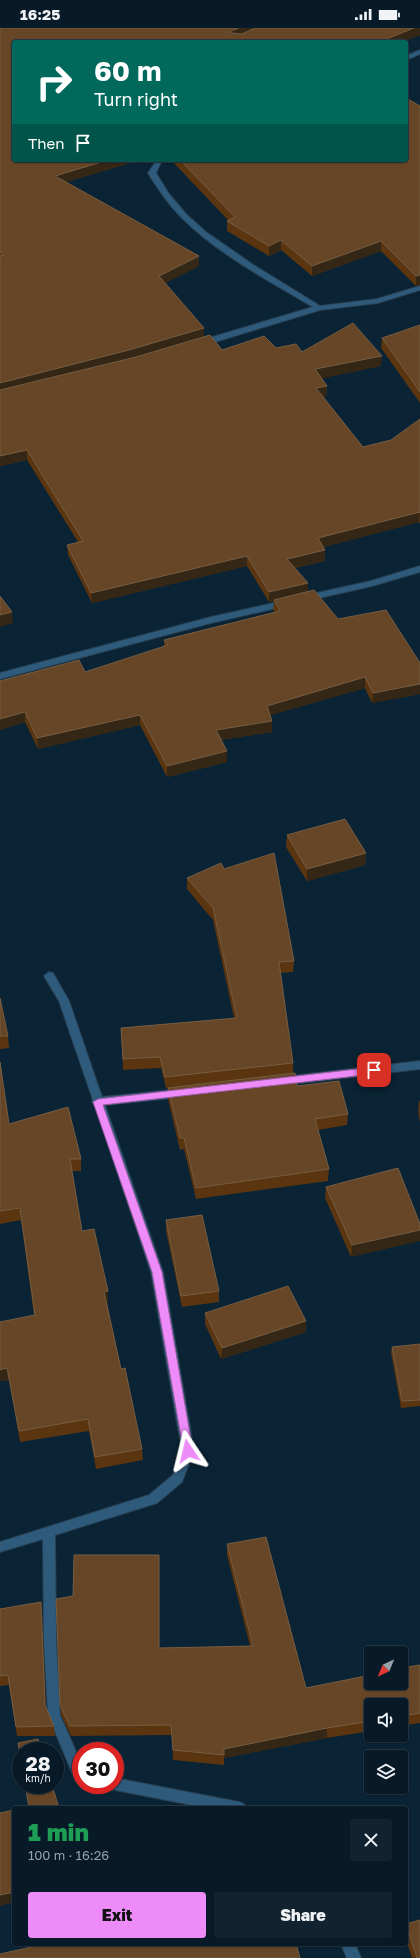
<!DOCTYPE html>
<html lang="en">
<head>
<meta charset="utf-8">
<style>
  :root { --surface:#081a28; --page:#112330; --text:#f1f3f6; --muted:#98a1a8; --line:#293845; --accent:#ed8cf9 }
  body { margin:0; font-family:"Golos Text",sans-serif; background:var(--page); color:var(--text); height:100vh; display:flex; flex-direction:column; font-size:15px; white-space:nowrap }
  * { box-sizing:border-box; margin:0 }
  p { font-size:13px; color:var(--muted) }
  .icon { flex:none; width:22px; height:22px; fill:none; stroke:currentColor; stroke-width:2; stroke-linecap:round; stroke-linejoin:round }
  .map { position:relative; flex:1; overflow:hidden }
  .panel { position:absolute; left:12px; top:1778px; width:396px; height:140px; display:flex; flex-direction:column; background:var(--surface); border-radius:4px; box-shadow:0 1px 3px #0004,0 0 0 1px var(--line) }
  .panel>* { flex:none }
  .guide { position:absolute; left:12px; top:12px; width:396px; height:122px; border-radius:4px; box-shadow:0 1px 3px #0004,0 0 0 1px var(--line); background:#00695c; color:#fff; overflow:hidden }
  .needle { width:26px; rotate:223deg }
  .buttons { position:absolute; left:364px; top:1618px; display:grid; gap:8px }
  .buttons a { display:grid; place-items:center; width:44px; height:44px; border-radius:4px; background:var(--surface); box-shadow:0 1px 3px #0004,0 0 0 1px var(--line); font-size:20px }
  .speed { position:absolute; left:12px; top:1714px; display:flex; gap:8px; font-size:20px; font-weight:700; text-align:center }
  .speed>* { display:grid; place-content:center; width:52px; height:52px; border-radius:50%; background:var(--surface); box-shadow:0 1px 3px #0004,0 0 0 1px var(--line); line-height:1 }
  .speed small { font-size:10px; font-weight:400 }
  .speed .limit { border:6px solid #d22; background:#fff; color:#111 }
  .pin { position:absolute; display:grid; place-items:center; width:34px; height:34px; color:#fff; margin:-17px; border-radius:8px; box-shadow:0 2px 6px #0006 }
  .me { position:absolute; width:44px; margin:-22px; rotate:350deg; stroke-linejoin:round; filter:drop-shadow(0 0 3px #0008) }
  .turn { display:flex; align-items:center; gap:14px; height:84px; padding:0 16px; font-size:18px }
  .turn .icon { width:52px; height:52px; stroke-width:2.5 }
  .turn b { display:block; font-size:28px; line-height:34px }
  .then { display:flex; align-items:center; height:38px; padding:0 16px; background:#0003; gap:8px; font-size:15px }
  .round { display:grid; place-items:center; flex:none; width:42px; height:42px; border-radius:4px; background:var(--page) }
  .head { display:flex; align-items:center; justify-content:space-between; height:68px; padding:0 16px }
  h1 { font-size:24px; font-weight:800; line-height:30px; color:#1e9e55 }
  .primary-button { display:flex; gap:8px; margin-top:auto; padding:8px 16px }
  .primary-button a { flex:1; height:46px; border-radius:4px; background:var(--accent); color:#111; font-size:16px; font-weight:800; line-height:46px; text-align:center }
  .primary-button a+a { background:var(--page); color:var(--text) }
  .status { display:flex; justify-content:space-between; align-items:center; height:28px; padding:0 20px; background:var(--surface); direction:ltr }
  .status svg { height:11px; fill:currentColor }
  .map>svg:first-child { display:block }
  .lines { fill:none; stroke-linecap:round; stroke-linejoin:round }
  .minor-casing { stroke:#283f51; stroke-width:2 }
  .minor { fill:#2e5b7b; fill-rule:evenodd }
  .wall { fill:#5a3510 }
  .shaded-wall { fill:#352715 }
  .building { fill:#664626; stroke:#755d44 }
  .route { fill:#ed8cf9; stroke:#9a5ba2 }
</style>
</head>
<body>
<div class="status"><b>16:25</b><svg viewBox="0 0 49 12"><path d="M0 12V9h3v3zM5 12V6h3v6zM10 12V3h3v9zM15 12V0h3v12zM26 1h20v11H26zM47 4h2v5h-2z"/></svg></div>
<div class="map">
<svg width="420" height="1930" viewBox="0 0 420 1930">
  <rect width="100%" height="100%" fill="#0a2335"/>
  <g class="lines">
    <g class="minor-casing">
      <g id="minor">
        <polygon points="420,22 420,26 406,32 406,28"/>
        <path d="M 157,132 L 164,132 L 160,136 L 156,145 L 169,166 L 186,186 L 206,204 L 252,236 L 320,278 L 377,271 L 420,258 L 420,262 L 378,275 L 320,282 L 205,317 L 199,317 L 199,313 L 313,279 C 268,252 219,227 181,189 C 168,176 158,161 148,145 Z"/>
        <polygon points="420,538 420,544 372,558 306,573 302,570 303,568 371,553"/>
        <polygon points="287,572 290,573 291,575 290,577 211,595 0,651 0,645 211,589"/>
        <polygon points="49,944 53,945 69,973 102,1069 182,1061 186,1062 187,1065 186,1068 182,1069 105,1077 163,1244 194,1423 182,1454 157,1475 55,1507 56,1614 60,1687 81,1735 81,1756 76,1754 48,1687 44,1614 43,1511 0,1524 0,1514 149,1467 173,1447 182,1423 151,1244 95,1077 92,1074 93,1072 59,973 44,948"/>
        <polygon points="420,1033 420,1041 283,1057 279,1056 278,1053 279,1050 283,1049"/>
        <polygon points="115,1750 239,1774 244,1776 245,1780 207,1780 115,1762 110,1760 109,1757 115,1757"/>
        <polygon points="341,1916 355,1916 361,1930 347,1930"/>
      </g>
    </g>
    <use href="#minor" class="minor"/>
  </g>
  <g class="wall">
    <polygon points="0,0 420,0 420,7 402,14 14,14 14,132 141,132 66,154 199,228 199,238 165,255 204,300 204,309 222,322 276,320 302,324 381,338 321,350 327,358 326,368 323,369 363,419 391,412 420,391 420,496 419,494 323,519 325,522 325,533 295,540 308,564 338,591 420,635 420,666 372,675 365,660 270,687 272,704 221,712 227,734 167,749 140,697 38,721 25,694 0,702 0,653 85,644 164,619 164,612 275,584 273,582 274,573 269,574 247,538 92,575 68,527 67,517 78,514 27,432 0,438"/>
    <polygon points="171,132 406,132 420,257 416,258 381,223 312,248 281,222 269,228 227,203 227,193 228,192"/>
    <polygon points="420,297 420,375 381,320 382,310"/>
    <polygon points="287,807 366,825 365,837 307,853 286,819"/>
    <polygon points="224,841 294,933 293,944 280,945 293,1035 293,1046 297,1058 348,1086 347,1097 318,1102 329,1141 328,1153 196,1171 184,1121 180,1122 168,1071 168,1060 166,1060 161,1040 123,1042 121,1000 234,990 213,892 187,861 187,850"/>
    <polygon points="0,970 8,1008 9,1020 0,1021"/>
    <polygon points="0,1034 9,1096 81,1131 81,1143 72,1143 82,1203 108,1275 107,1275 121,1341 142,1421 143,1432 96,1441 89,1403 20,1414 9,1352 0,1353 34,1287 21,1192 0,1196"/>
    <polygon points="419,1073 420,1073 420,1095 418,1083"/>
    <polygon points="398,1140 351,1229 325,1170 326,1159"/>
    <polygon points="166,1192 219,1263 219,1274 182,1279 166,1203"/>
    <polygon points="205,1285 306,1293 306,1304 221,1331 205,1296"/>
    <polygon points="420,1316 420,1378 401,1380 391,1325 392,1319"/>
    <polygon points="227,1516 306,1660 420,1637 420,1695 401,1698 401,1677 371,1677 371,1703 327,1710 224,1730 224,1737 173,1732 172,1707 71,1708 61,1687 60,1677 73,1568 159,1537 159,1620 250,1618 227,1527"/>
    <polygon points="41,1574 42,1584 46,1679 54,1698 55,1708 17,1708 9,1657 0,1658 0,1581"/>
    <polygon points="406,1896 420,1930 412,1930 406,1912"/>
  </g>
  <g class="shaded-wall">
    <polygon points="239,0 261,0 231,13 231,3"/>
    <polygon points="414,0 420,0 420,7 402,14 379,14"/>
    <polygon points="108,132 141,132 55,157 55,148"/>
    <polygon points="281,212 281,222 269,228 269,218"/>
    <polygon points="381,213 381,223 312,248 312,238"/>
    <polygon points="199,228 199,238 159,258 159,248"/>
    <polygon points="420,247 420,257 416,258 416,248"/>
    <polygon points="204,300 204,310 130,333 0,365 0,355"/>
    <polygon points="382,328 381,338 315,352 315,341"/>
    <polygon points="327,358 326,368 316,370 316,360"/>
    <polygon points="27,422 27,432 0,438 0,428"/>
    <polygon points="420,484 419,494 317,521 318,510"/>
    <polygon points="325,522 325,533 287,541 287,531"/>
    <polygon points="247,528 247,538 92,575 91,565"/>
    <polygon points="308,555 308,566 274,572 274,573 269,574 269,564"/>
    <polygon points="12,584 13,595 0,599 0,587"/>
    <polygon points="365,649 365,660 267,688 267,678"/>
    <polygon points="420,656 420,666 372,675 373,665"/>
    <polygon points="25,684 25,694 0,702 0,691"/>
    <polygon points="140,687 140,697 38,721 37,710"/>
    <polygon points="272,693 272,704 215,713 216,702"/>
    <polygon points="227,723 227,734 167,749 167,738"/>
    <polygon points="366,825 365,837 307,853 307,841"/>
    <polygon points="420,1202 420,1213 351,1229 352,1217"/>
    <polygon points="108,1263 108,1275 105,1275 104,1264"/>
    <polygon points="306,1293 306,1304 221,1331 222,1320"/>
    <polygon points="7,1340 9,1352 0,1353 0,1342"/>
    <polygon points="41,1574 42,1584 46,1687 45,1677"/>
    <polygon points="327,1700 327,1710 224,1730 224,1721"/>
    <polygon points="14,1864 14,1874 0,1878 0,1867"/>
  </g>
  <g class="building">
    <polygon points="0,0 239,0 231,3 231,5 242,6 255,0 414,0 379,14 14,14 14,132 108,132 55,148 199,228 159,248 204,300 129,322 0,355 0,228 4,227 0,224"/>
    <polygon points="406,70 420,78 420,247 416,248 381,213 312,238 281,212 269,218 227,193 235,189 180,132 406,132"/>
    <polygon points="353,295 382,328 315,341 327,358 316,360 363,419 391,412 420,391 420,485 420,484 318,510 325,522 287,531 308,555 269,564 247,528 91,565 67,517 83,513 27,422 0,428 0,362 136,329 210,307 222,322 264,308 276,320 296,316 302,324"/>
    <polygon points="420,297 420,364 382,310"/>
    <polygon points="314,562 338,591 386,582 420,635 420,656 373,665 365,649 267,678 272,693 216,702 227,723 167,738 140,687 37,710 25,684 0,691 0,653 79,632 85,644 168,617 164,612 280,583 274,572"/>
    <polygon points="0,568 12,584 0,587"/>
    <polygon points="345,791 366,825 307,841 287,807"/>
    <polygon points="274,825 294,933 279,934 293,1035 165,1049 160,1029 123,1031 121,1000 237,990 213,880 187,850 221,835 224,841"/>
    <polygon points="0,970 8,1008 0,1008"/>
    <polygon points="0,1034 9,1096 68,1079 81,1131 70,1131 82,1203 94,1201 108,1263 104,1264 121,1341 125,1340 142,1421 95,1429 88,1391 19,1403 7,1340 0,1342 0,1294 35,1287 20,1180 0,1183"/>
    <polygon points="295,1045 297,1058 339,1053 348,1086 315,1091 329,1141 196,1160 184,1110 180,1110 168,1060"/>
    <polygon points="398,1140 420,1196 420,1202 352,1217 326,1159"/>
    <polygon points="202,1187 219,1263 181,1268 166,1192"/>
    <polygon points="288,1258 306,1293 222,1320 205,1285"/>
    <polygon points="420,1316 420,1372 402,1373 392,1319"/>
    <polygon points="266,1509 306,1660 371,1647 371,1655 401,1655 401,1640 420,1637 420,1685 401,1688 401,1677 371,1677 371,1693 327,1700 224,1721 224,1727 173,1722 171,1697 70,1698 60,1677 56,1571 73,1568 74,1527 159,1527 159,1620 253,1618 227,1516"/>
    <polygon points="41,1574 45,1677 54,1698 16,1699 8,1647 0,1648 0,1581"/>
    <polygon points="38,1711 42,1723 21,1723 21,1731 18,1715"/>
    <polygon points="25,1757 52,1757 59,1780 24,1780 29,1779"/>
    <polygon points="14,1782 14,1864 0,1867 0,1785"/>
    <polygon points="420,1892 420,1930 417,1930 406,1896"/>
    <polygon points="45,1916 296,1916 300,1930 0,1930 0,1926"/>
  </g>
  <polygon class="route" points="374,1039 379,1042 374,1046 103,1077 162,1244 193,1423 192,1426 184,1426 152,1244 93,1074 98,1071"/>
</svg>
<div class="buttons">
<a><svg class="needle" viewBox="-14 -14 28 28"><path d="M0-13l5 13h-10z" fill="#e53935"/><path d="M0 13l5-13h-10z" fill="#98a1a8"/></svg></a>
<a><svg class="icon" aria-label="sound" viewBox="0 0 24 24"><path d="M4 9h4l5-4v14l-5-4H4zM17 9q2 3 0 6"/></svg></a>
<a><svg class="icon" aria-label="layers" viewBox="0 0 24 24"><path d="M12 4l9 5-9 5-9-5zM3 14l9 5 9-5"/></svg></a>
</div>
<div class="speed"><div>28<small>km/h</small></div><div class="limit">30</div></div>
<div class="pin" style="left:374px;top:1042px;background:#d93025"><svg class="icon" aria-label="arrive" viewBox="0 0 24 24"><path d="M6 21V4h12l-3 4 3 4H6"/></svg></div>
<svg class="me" style="left:188px;top:1423px" viewBox="-20 -20 40 40"><path d="M0-17L14 15 0 8-14 15z" fill="#ed8cf9" stroke="#fff" stroke-width="4"/></svg>
<div class="guide">
<div class="turn"><svg class="icon" aria-label="right" viewBox="0 0 24 24"><path d="M7 20v-9h11M14 6l5 5-5 5"/></svg><div><b>60 m</b>Turn right</div></div>
<div class="then">Then<svg class="icon" aria-label="arrive" viewBox="0 0 24 24"><path d="M6 21V4h12l-3 4 3 4H6"/></svg></div>
</div>
<section class="panel">
<div class="head"><div><h1>1 min</h1><p>100 m · 16:26</p></div><a class="round"><svg class="icon" aria-label="close" viewBox="0 0 24 24"><path d="M6 6l12 12M18 6L6 18"/></svg></a></div>
<div class="primary-button"><a>Exit</a><a>Share</a></div>
</section>
</div>
</body>
</html>
